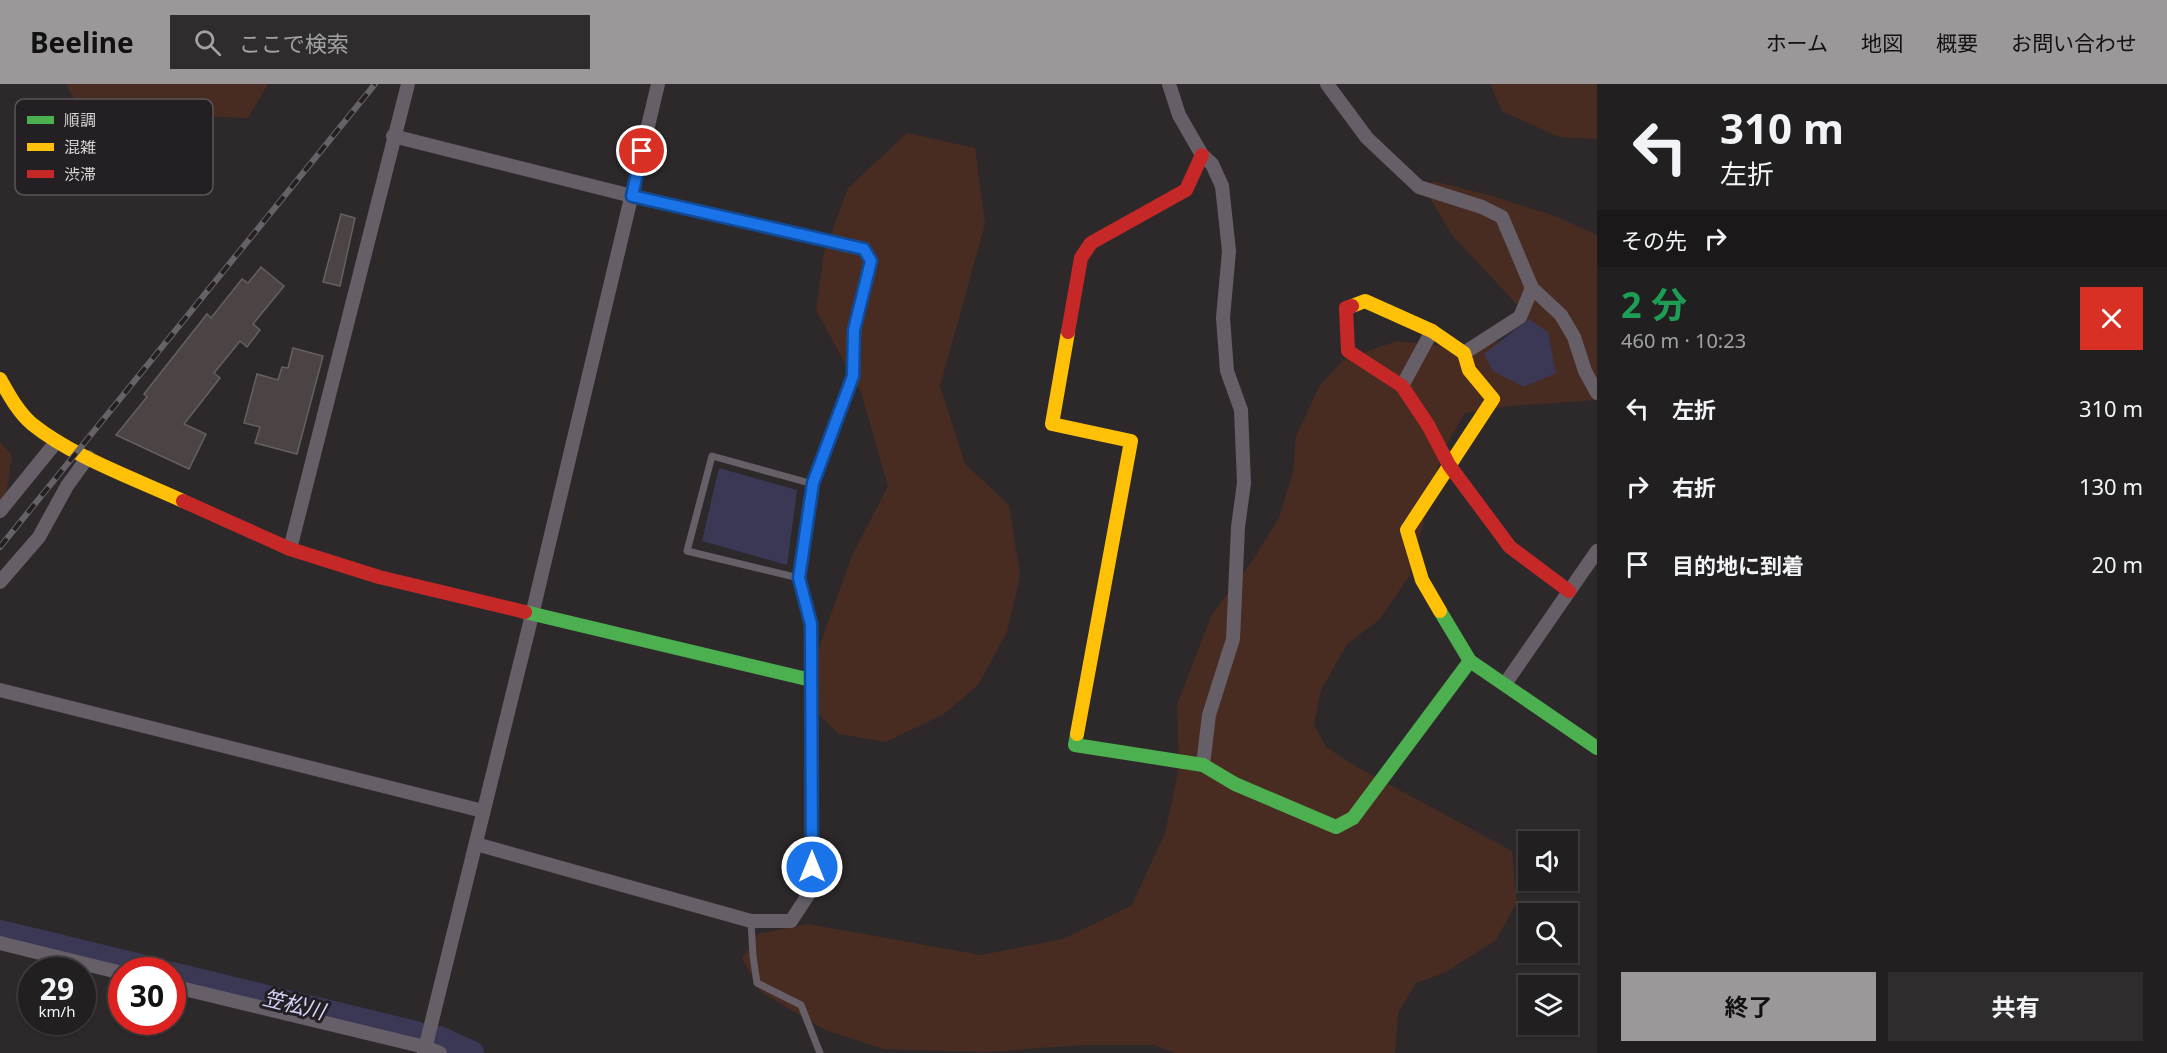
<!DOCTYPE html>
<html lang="ja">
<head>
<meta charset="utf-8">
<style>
  :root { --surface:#221f20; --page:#2e2c2d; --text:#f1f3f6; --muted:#a2a2a5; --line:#3f3d3e; --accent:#9c989a }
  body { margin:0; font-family:"Noto Sans","Noto Sans JP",sans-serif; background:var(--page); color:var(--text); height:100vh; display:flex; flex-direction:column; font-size:22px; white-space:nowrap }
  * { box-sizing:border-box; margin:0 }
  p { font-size:20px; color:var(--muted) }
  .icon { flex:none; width:33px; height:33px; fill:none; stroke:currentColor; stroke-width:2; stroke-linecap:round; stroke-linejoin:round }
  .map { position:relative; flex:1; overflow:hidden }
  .side { display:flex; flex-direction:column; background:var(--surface); width:570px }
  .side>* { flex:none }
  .banner { background:#221f20; color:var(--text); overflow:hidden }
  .buttons { position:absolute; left:1518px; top:747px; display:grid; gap:12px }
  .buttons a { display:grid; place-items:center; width:60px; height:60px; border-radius:0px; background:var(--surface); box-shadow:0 2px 4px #0004,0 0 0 2px var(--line); font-size:30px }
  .speed { position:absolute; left:18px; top:873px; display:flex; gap:12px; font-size:30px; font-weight:700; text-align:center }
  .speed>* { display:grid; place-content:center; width:78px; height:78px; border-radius:50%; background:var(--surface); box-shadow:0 2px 4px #0004,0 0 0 2px var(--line); line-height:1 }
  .speed small { font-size:15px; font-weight:400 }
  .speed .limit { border:9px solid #d22; background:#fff; color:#111 }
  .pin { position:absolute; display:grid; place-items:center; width:51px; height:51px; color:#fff; margin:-26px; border:3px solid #fff; border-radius:50%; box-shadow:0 2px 6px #0007 }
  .me { position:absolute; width:66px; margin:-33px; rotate:0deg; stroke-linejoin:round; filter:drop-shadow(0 0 4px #0008) }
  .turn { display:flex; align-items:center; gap:21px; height:126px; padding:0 24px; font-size:27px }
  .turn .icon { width:78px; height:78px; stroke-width:2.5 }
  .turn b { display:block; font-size:42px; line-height:51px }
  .then { display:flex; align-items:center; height:57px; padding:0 24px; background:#0003; gap:12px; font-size:22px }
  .round { display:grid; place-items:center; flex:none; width:63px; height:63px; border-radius:0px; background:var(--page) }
  .overview { display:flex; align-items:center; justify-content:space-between; height:102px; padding:0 24px }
  h1 { font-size:36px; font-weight:700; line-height:45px; color:#1e9e55 }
  .button { display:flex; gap:12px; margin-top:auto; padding:12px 24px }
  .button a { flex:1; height:69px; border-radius:0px; background:var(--accent); color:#111; font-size:24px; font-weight:700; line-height:69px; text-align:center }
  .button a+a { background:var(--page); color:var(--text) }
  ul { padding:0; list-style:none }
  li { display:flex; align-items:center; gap:18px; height:78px; padding:0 24px }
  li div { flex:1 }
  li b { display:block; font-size:22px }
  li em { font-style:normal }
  header { display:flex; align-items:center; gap:36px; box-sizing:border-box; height:84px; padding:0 30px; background:var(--accent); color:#111 }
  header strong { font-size:28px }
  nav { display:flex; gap:33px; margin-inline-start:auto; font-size:21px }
  .search { width:420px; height:54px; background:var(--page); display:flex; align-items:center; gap:15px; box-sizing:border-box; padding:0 21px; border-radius:0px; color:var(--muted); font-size:22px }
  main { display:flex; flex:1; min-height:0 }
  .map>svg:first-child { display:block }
  .green { fill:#492c21 }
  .water { fill:#3b3856 }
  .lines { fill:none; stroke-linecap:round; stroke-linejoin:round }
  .river { stroke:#3b3856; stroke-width:24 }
  .building { fill:#4b4344; stroke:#646161; stroke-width:1.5 }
  .lane { stroke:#665f68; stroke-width:7 }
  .street { stroke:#665f68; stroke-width:14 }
  .fast { stroke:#4caf50; stroke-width:14 }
  .slow { stroke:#ffc107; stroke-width:14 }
  .jam { stroke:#c62828; stroke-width:14 }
  .rail-casing { stroke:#676267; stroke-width:6 }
  .rail { stroke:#241f22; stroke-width:4; stroke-dasharray:11; stroke-linecap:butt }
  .route-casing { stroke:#114b97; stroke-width:15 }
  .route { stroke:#1a73e8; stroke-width:10 }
  .labels { text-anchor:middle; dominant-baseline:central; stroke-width:6; stroke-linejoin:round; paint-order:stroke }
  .water-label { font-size:21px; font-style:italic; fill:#d7d5fc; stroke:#241f22 }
  .key { fill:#241f22; stroke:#5a5558; stroke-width:1.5 }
  .key-label { font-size:16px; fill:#d7d4d6 }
</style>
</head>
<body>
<header>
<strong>Beeline</strong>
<div class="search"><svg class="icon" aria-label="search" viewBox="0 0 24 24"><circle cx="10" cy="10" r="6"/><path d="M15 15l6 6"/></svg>ここで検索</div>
<nav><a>ホーム</a><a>地図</a><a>概要</a><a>お問い合わせ</a></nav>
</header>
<main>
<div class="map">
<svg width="1597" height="969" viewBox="0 0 1597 969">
  <rect width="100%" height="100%" fill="#2d292b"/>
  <g class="green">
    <polygon points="66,0 268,0 248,34 198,32 158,26 98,22 74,15"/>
    <polygon points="1490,0 1597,0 1597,55 1559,53 1502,27"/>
    <polygon points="907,49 975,64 985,140 940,302 965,380 1009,421 1020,491 1007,548 978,601 944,630 886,658 839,650 807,619 818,566 852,472 888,402 861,308 816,226 824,169 848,104"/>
    <polygon points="1433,97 1492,112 1555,132 1597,151 1597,316 1509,322 1465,329 1441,370 1410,491 1379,536 1347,560 1321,606 1314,641 1326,663 1355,682 1512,767 1517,818 1496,856 1444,889 1416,899 1398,929 1395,969 1176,969 1154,961 1083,961 985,968 884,965 825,946 760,907 742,874 758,850 808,840 981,871 1063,855 1132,821 1165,749 1179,683 1177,621 1212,530 1251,479 1279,434 1293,388 1296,352 1319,303 1343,276 1397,257 1472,265 1527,249 1522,226 1453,152 1428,111"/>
    <polygon points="0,358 12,372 3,430 0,433"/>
  </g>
  <g class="water">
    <polygon points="1529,235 1548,248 1556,289 1524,303 1493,287 1484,270"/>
    <polygon points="719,384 797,406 787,481 702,457"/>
  </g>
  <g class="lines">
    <g class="river">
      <polyline points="0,848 157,886"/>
      <polyline points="172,890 416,949"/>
      <polyline points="439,954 472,969"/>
    </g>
  </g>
  <g class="building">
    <polygon points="341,130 355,134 340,202 323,198"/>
    <polygon points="261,183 284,202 253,240 260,246 247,263 240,257 214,289 220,294 184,340 206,350 189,385 116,351 147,313 144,310 207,230 211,234 242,195 248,199"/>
    <polygon points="293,264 323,272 297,370 255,359 260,343 244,339 257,290 278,296 282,283 288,284"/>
  </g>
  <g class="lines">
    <g class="lane">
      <polyline points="799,494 687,467 712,372 813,400"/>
      <polyline points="811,594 811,540 799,494 813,400 853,292 854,246 871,177 864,165"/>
      <polyline points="751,837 753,872 757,899 801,921 820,969"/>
    </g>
    <g class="street">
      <polyline points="1169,0 1179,31 1202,71 1212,80 1222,102 1229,167 1223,234 1227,287 1241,326 1244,399 1238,443 1233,555 1209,631 1203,681"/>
      <polyline points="1327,0 1367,54 1419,103 1482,123 1502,133 1532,204 1561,231 1574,253 1585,287 1597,309"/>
      <polyline points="393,52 632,112 864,165"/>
      <polyline points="1464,269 1520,233 1532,204"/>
      <polyline points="1402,302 1432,247"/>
      <polyline points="0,427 57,357"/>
      <polyline points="290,465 408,0"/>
      <polyline points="0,498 39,453 67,402 88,373"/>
      <polyline points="1505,600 1597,467"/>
      <polyline points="0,606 483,727"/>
      <polyline points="476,760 751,837 791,837 812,805 811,596"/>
      <polyline points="0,859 122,889"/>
      <polyline points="172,902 425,963 440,969"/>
      <polyline points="424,969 532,531 658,0"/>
    </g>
    <g class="fast">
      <polyline points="1440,527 1470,577 1597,664"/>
      <polyline points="525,528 811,596"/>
      <polyline points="1077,650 1075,661 1203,681 1235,700 1336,743 1353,734 1470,577"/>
    </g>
    <g class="slow">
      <polyline points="1352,222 1365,217 1432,247 1464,269 1469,286 1493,315 1407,446 1422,496 1440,527"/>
      <polyline points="1068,248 1052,340 1131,357 1077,650"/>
      <path d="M 0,295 C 9,311 18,328 32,340 C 73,373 135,395 183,417"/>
    </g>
    <g class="jam">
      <polyline points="1352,222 1346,224 1348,267 1402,302 1428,341 1449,381 1510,463 1569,507"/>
      <polyline points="1068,248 1081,174 1091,159 1186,106 1202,71"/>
      <polyline points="183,417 290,465 379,493 525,528"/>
    </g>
    <g class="rail-casing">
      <polyline id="rail" points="0,463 375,0"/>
    </g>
    <use href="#rail" class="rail"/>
  </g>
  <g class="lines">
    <g class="route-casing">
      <polyline id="route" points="642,67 632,112 864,165 871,177 854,246 853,292 813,399 799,494 811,540 812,783"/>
    </g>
    <use href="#route" class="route"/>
  </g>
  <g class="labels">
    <g class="water-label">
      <text transform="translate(294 920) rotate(14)">笠松川</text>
    </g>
  </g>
  <rect x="15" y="15" width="198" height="96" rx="9" class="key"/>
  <rect x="27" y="32" width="27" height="8" fill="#4caf50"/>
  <rect x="27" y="59" width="27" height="8" fill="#ffc107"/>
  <rect x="27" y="86" width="27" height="8" fill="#c62828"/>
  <g class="key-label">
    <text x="64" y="42">順調</text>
    <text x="64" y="69">混雑</text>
    <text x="64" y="96">渋滞</text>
  </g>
</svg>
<div class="buttons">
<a><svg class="icon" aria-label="sound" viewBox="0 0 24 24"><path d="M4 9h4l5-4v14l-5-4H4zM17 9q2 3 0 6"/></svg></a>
<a><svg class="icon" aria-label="search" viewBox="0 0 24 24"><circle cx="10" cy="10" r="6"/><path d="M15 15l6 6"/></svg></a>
<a><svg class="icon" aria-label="layers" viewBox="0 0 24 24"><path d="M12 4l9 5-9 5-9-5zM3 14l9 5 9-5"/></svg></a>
</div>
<div class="speed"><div>29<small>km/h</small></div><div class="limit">30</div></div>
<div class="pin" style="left:642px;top:67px;background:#d93025"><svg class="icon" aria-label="arrive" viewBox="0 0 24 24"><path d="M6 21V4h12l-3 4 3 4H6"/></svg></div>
<svg class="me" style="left:812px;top:783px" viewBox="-20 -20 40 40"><circle r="17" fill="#1a73e8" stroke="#fff" stroke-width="3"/><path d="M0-11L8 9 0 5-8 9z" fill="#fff"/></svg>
</div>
<section class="side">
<div class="banner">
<div class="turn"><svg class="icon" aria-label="left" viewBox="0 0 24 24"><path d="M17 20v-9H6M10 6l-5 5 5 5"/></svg><div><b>310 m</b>左折</div></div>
<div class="then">その先<svg class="icon" aria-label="right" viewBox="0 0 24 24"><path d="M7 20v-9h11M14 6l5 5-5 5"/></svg></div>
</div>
<div class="overview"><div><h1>2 分</h1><p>460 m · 10:23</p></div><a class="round" style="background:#d93025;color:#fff"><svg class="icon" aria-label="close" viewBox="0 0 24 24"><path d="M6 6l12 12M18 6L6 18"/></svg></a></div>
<ul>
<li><svg class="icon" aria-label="left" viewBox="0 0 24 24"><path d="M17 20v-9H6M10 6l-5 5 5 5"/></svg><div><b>左折</b></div><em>310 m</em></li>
<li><svg class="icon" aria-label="right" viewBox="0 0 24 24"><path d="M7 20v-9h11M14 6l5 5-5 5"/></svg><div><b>右折</b></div><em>130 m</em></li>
<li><svg class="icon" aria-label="arrive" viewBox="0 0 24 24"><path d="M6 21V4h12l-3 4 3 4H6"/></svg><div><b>目的地に到着</b></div><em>20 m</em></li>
</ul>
<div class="button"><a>終了</a><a>共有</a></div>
</section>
</main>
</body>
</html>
